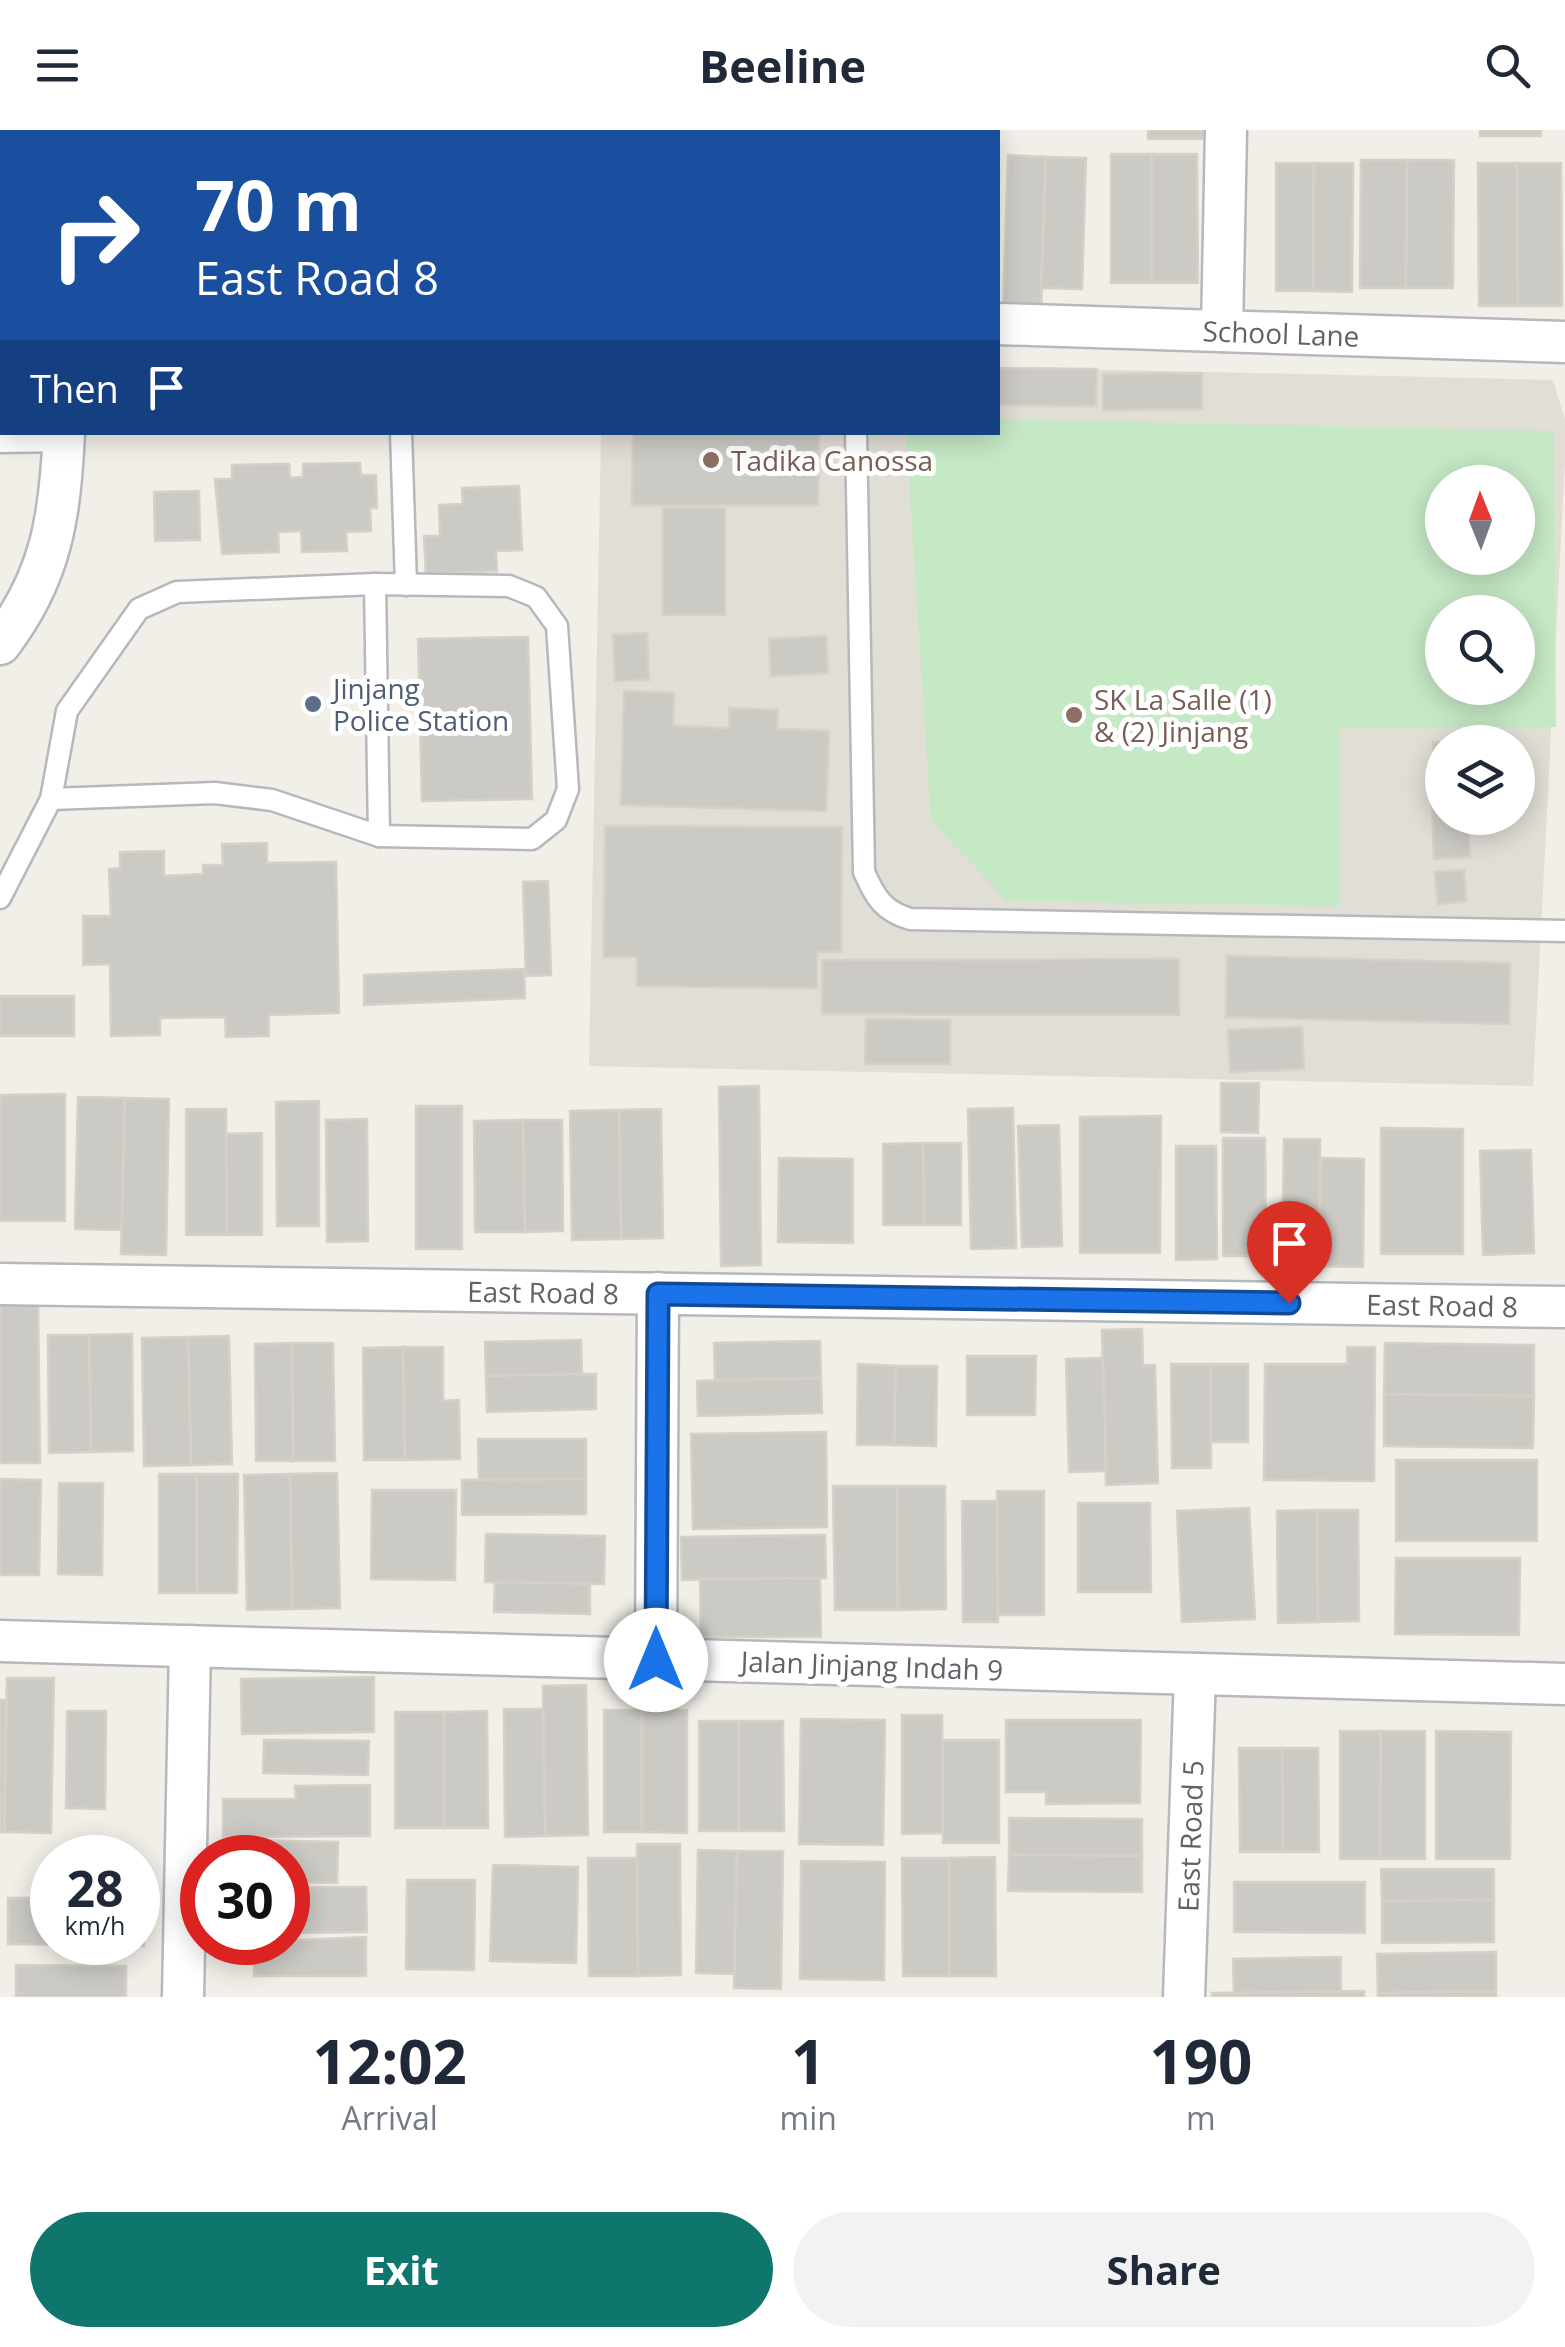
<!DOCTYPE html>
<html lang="en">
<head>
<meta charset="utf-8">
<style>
  :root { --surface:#fff; --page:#f2f2f3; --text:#1f2937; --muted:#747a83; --accent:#0f766e }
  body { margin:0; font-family:"Open Sans",sans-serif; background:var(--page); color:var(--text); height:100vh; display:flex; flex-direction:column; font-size:38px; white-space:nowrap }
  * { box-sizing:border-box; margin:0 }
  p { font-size:32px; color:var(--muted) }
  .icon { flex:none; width:55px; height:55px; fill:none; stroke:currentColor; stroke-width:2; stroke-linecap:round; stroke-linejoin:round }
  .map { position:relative; height:1867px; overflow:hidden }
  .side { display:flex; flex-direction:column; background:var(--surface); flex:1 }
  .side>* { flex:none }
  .hud { position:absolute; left:0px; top:0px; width:1000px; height:305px; box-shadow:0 5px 25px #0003; background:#1a4fa0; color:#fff; overflow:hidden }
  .needle { width:65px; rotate:359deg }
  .tools { position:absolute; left:1425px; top:335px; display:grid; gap:20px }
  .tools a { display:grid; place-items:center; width:110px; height:110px; border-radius:50%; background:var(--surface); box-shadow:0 5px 25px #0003; font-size:50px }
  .speed { position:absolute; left:30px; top:1705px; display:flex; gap:20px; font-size:50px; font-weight:700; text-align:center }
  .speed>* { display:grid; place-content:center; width:130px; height:130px; border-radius:50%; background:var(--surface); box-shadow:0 5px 25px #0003; line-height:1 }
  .speed small { font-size:25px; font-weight:400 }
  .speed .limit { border:15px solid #d22; background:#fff; color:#111 }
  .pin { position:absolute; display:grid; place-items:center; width:85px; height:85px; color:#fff; margin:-102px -42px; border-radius:50% 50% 50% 0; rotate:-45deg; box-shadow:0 0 10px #0007 }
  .pin .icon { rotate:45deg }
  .me { position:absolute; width:110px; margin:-55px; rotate:0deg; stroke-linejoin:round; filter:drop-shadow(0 0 8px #0008) }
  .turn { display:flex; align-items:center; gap:35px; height:210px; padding:0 30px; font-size:45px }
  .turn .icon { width:130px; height:130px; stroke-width:2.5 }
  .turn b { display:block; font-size:70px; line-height:85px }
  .then { display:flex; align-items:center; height:95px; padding:0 30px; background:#0003; gap:20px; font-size:38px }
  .eta { display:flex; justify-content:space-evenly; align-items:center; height:170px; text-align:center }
  .eta b { font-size:60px; font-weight:700; line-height:70px }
  .primary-button { display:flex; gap:20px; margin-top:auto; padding:20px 30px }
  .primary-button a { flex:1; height:115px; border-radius:60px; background:var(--accent); color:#fff; font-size:40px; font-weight:700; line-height:115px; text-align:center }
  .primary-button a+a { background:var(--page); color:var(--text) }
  header { display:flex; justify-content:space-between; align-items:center; height:130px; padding:0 30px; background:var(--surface); font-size:45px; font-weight:700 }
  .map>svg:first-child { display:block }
  .education { fill:#e1ded6; fill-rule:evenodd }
  .grass { fill:#c5e8c5; fill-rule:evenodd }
  .building { fill:#cccac5; stroke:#d6d1c6; stroke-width:2.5 }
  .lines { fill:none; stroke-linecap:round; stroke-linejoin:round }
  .lane-casing { stroke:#b5b8bc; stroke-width:25 }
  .street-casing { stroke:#b5b8bc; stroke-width:45 }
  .lane { stroke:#fff; stroke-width:20 }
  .street { stroke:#fff; stroke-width:40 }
  .route-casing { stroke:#114b97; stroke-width:25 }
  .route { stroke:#1a73e8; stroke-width:18 }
  .education-dot { fill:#8d6e63; stroke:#fff; stroke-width:4 }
  .service-dot { fill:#5c6f8a; stroke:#fff; stroke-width:4 }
  .labels { text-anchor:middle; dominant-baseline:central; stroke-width:10; stroke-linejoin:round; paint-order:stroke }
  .street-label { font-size:28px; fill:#5f6368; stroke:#fff }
  .education-label { font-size:28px; fill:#785e54; stroke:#fff; text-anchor:start }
  .service-label { font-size:28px; fill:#4e5e75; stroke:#fff; text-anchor:start }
</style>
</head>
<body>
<header><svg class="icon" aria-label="menu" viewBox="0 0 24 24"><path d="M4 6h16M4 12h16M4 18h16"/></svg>Beeline<svg class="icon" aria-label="search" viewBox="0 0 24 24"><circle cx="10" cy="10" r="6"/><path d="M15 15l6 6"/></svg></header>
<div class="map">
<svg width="1565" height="1867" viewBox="0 0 1565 1867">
  <rect width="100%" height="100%" fill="#f1efe8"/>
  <path class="education" d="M 998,237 L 1553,250 L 1565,289 L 1565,330 L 1533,956 L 589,936 L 601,303 L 998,302 ZM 1442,352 L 1518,352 L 1518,428 L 1442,428 ZM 1442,482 L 1518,482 L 1518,558 L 1442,558 ZM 1442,612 L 1518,612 L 1518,688 L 1442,688 Z"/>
  <path class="grass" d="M 998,289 L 1554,301 L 1556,597 L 1339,598 L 1339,776 L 1007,771 L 931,691 L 906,303 L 998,302 ZM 1442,352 L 1518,352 L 1518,428 L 1442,428 ZM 1442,482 L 1518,482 L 1518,558 L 1442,558 Z"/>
  <g class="building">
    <rect x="266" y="0" width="46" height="2"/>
    <rect x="634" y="0" width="44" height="2"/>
    <rect x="864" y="0" width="44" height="2"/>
    <rect x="1148" y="0" width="56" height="9"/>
    <rect x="1480" y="0" width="61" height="6"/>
    <rect x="1111" y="24" width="41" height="129"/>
    <polygon points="1152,24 1197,24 1198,153 1152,153"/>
    <polygon points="1008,25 1046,27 1041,182 1003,180"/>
    <polygon points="1046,27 1086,28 1082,159 1041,158"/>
    <polygon points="1361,30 1407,30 1406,158 1360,158"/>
    <polygon points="1407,30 1454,30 1453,158 1406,158"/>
    <polygon points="1276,33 1314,33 1313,161 1276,161"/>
    <polygon points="1314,33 1353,33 1352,162 1313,161"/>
    <polygon points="1478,33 1517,33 1518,176 1479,176"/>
    <polygon points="1517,33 1561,33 1562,176 1518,176"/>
    <polygon points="998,238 1097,239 1096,276 998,275"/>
    <polygon points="1202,243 1202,279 1103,280 1103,244"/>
    <polygon points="633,302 819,303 818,375 632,375"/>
    <polygon points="360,333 361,345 376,345 377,378 370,378 371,401 346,402 347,421 302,422 301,401 278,402 279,422 222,424 215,349 232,349 232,335 289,334 290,348 303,347 303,334"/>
    <polygon points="519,356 522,420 496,421 497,441 426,444 424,406 440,406 439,375 463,374 462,358"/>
    <polygon points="199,361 200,410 155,411 154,362"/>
    <rect x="663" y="378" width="62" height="107"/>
    <polygon points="647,503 649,550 615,551 613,505"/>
    <polygon points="826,506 828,543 771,546 769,509"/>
    <polygon points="528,507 532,669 422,671 418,509"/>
    <polygon points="624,561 674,563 673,596 729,598 729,578 778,580 777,599 829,601 826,681 621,675"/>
    <polygon points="1433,612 1471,612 1442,612 1442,667 1433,667"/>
    <polygon points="1442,675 1442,688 1468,688 1470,727 1434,729 1432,676"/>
    <polygon points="605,696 842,697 841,822 817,822 817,858 637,856 637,827 604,827"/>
    <polygon points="267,713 267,733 336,732 339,883 269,885 269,906 226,907 225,887 160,888 160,905 111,906 110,834 83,835 83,786 111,786 109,739 120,738 120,722 164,721 164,746 203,744 203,735 223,735 222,714"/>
    <polygon points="1464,740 1466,771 1438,774 1435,742"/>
    <polygon points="548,751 551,845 526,846 523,752"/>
    <polygon points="1227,826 1510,833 1509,894 1226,887"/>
    <polygon points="1179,829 1179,885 822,884 822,830"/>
    <polygon points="524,839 525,868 364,875 364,845"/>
    <rect x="0" y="866" width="74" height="40"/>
    <polygon points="866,889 950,890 950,934 865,934"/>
    <polygon points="1302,897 1304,939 1230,942 1228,900"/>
    <polygon points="1221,953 1259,953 1258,1003 1221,1002"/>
    <polygon points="759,956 761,1135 721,1136 719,957"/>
    <polygon points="65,964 65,1091 0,1091 0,965"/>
    <polygon points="78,967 125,968 122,1100 75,1099"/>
    <polygon points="125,968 169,969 166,1125 121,1124"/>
    <polygon points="319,971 319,1096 277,1096 276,972"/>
    <rect x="416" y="976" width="46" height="143"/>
    <polygon points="1013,978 1016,1118 971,1119 968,979"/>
    <polygon points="186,979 226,979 227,1105 186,1105"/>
    <polygon points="661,979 663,1108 621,1109 619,980"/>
    <polygon points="619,980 621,1109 572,1110 570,981"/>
    <polygon points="1161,986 1160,1123 1080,1123 1080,987"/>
    <polygon points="367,989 368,1111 327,1112 326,990"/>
    <polygon points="523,990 525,1102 475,1102 474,991"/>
    <polygon points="523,990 562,990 563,1101 525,1102"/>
    <polygon points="1059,995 1062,1116 1022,1117 1018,996"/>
    <polygon points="1381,998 1463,999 1463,1124 1381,1124"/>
    <polygon points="262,1003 262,1105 227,1105 226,1004"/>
    <polygon points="1223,1008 1265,1008 1266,1126 1223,1126"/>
    <polygon points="1284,1009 1320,1009 1319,1136 1282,1136"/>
    <polygon points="923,1013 961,1013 961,1095 924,1095"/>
    <polygon points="923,1013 924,1095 883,1095 883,1014"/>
    <polygon points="1176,1016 1216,1016 1217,1129 1176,1130"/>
    <polygon points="1531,1020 1534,1123 1483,1125 1480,1021"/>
    <polygon points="779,1028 853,1029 853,1113 778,1112"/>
    <polygon points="1321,1028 1364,1029 1363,1137 1319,1136"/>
    <polygon points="38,1175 40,1333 0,1333 0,1176"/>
    <polygon points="1142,1199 1143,1235 1155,1235 1158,1353 1106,1355 1102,1200"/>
    <polygon points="132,1204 133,1321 91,1322 89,1205"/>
    <polygon points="48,1205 89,1205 91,1322 49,1323"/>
    <polygon points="229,1206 232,1334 191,1335 188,1207"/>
    <polygon points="188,1207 191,1335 144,1336 142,1208"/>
    <polygon points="581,1210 582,1244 486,1246 485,1212"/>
    <polygon points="820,1211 821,1248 715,1250 714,1213"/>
    <polygon points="292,1213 333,1213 335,1331 293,1331"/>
    <polygon points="292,1213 293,1331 256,1331 255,1214"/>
    <polygon points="1385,1213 1534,1215 1534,1266 1384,1264"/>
    <polygon points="403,1217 405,1330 364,1330 363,1218"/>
    <polygon points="403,1217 443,1217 443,1271 459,1270 460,1329 405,1330"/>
    <polygon points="1347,1217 1375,1217 1374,1351 1264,1350 1265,1234 1347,1234"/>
    <polygon points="967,1226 1036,1226 1035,1285 967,1285"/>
    <polygon points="1103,1228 1106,1341 1069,1342 1066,1229"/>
    <polygon points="858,1234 896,1236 894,1315 857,1315"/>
    <polygon points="1171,1234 1211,1234 1211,1338 1172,1338"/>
    <rect x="1211" y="1234" width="37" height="78"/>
    <polygon points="896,1236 937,1236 936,1316 894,1315"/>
    <polygon points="582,1244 596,1244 596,1279 487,1282 486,1246"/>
    <polygon points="821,1248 822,1283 698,1286 697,1251"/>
    <polygon points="1384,1264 1534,1266 1533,1318 1384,1316"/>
    <polygon points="826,1302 827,1397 693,1399 691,1304"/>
    <polygon points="478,1309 586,1309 586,1349 479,1350"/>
    <rect x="1396" y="1330" width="141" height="81"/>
    <polygon points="337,1343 340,1478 292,1479 290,1344"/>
    <rect x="159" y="1344" width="38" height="119"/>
    <polygon points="197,1344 238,1344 237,1463 197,1463"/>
    <polygon points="290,1344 292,1479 247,1480 244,1345"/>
    <polygon points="0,1349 41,1350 39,1445 0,1445"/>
    <polygon points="586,1349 586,1384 462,1385 462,1350"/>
    <polygon points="59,1353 103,1353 102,1445 58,1444"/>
    <polygon points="833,1356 897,1356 898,1480 835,1480"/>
    <polygon points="897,1356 945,1356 946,1479 898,1480"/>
    <polygon points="372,1360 456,1360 455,1450 371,1449"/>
    <polygon points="997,1361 1044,1361 1044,1485 998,1485"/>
    <polygon points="962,1371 997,1371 998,1492 963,1492"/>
    <polygon points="1078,1373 1150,1373 1151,1462 1078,1462"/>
    <polygon points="1249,1378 1255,1489 1182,1492 1177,1381"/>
    <polygon points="1317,1380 1358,1380 1359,1491 1318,1492"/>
    <polygon points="1317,1380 1318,1492 1278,1493 1277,1381"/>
    <polygon points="486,1404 605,1406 604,1454 485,1452"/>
    <polygon points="825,1405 826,1448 682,1450 681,1407"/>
    <polygon points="1396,1428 1520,1428 1519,1505 1395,1504"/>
    <polygon points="820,1448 821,1507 701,1507 700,1449"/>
    <polygon points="495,1452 590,1454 590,1484 494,1482"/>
    <polygon points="374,1547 374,1602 242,1604 241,1549"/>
    <polygon points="7,1548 54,1548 51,1703 4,1702"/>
    <polygon points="586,1555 588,1705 545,1706 543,1556"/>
    <polygon points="0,1570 6,1570 4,1702 0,1702"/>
    <polygon points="504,1579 543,1579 545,1706 505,1707"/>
    <rect x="604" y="1580" width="38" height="122"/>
    <polygon points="642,1580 687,1580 687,1703 642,1702"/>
    <polygon points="67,1581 106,1581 105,1679 66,1678"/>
    <polygon points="487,1581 488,1698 444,1698 444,1582"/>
    <rect x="395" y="1582" width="49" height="116"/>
    <polygon points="902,1585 942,1585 943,1703 902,1704"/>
    <polygon points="801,1589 885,1590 883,1715 799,1714"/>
    <polygon points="1006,1590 1141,1590 1140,1673 1046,1674 1046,1662 1006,1662"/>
    <rect x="699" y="1591" width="40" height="110"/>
    <polygon points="739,1591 783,1591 784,1701 739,1701"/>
    <polygon points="1340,1601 1381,1601 1380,1729 1340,1729"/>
    <polygon points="1381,1601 1425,1601 1425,1729 1380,1729"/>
    <polygon points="1436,1601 1511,1602 1510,1729 1436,1729"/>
    <polygon points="264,1610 369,1611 368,1645 263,1643"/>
    <rect x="943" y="1610" width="56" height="103"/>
    <polygon points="1239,1618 1282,1618 1283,1722 1240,1722"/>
    <polygon points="1282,1618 1318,1618 1319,1722 1283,1722"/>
    <polygon points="370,1655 370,1706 223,1707 223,1669 296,1669 295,1656"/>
    <polygon points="1009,1688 1142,1689 1142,1726 1009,1725"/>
    <polygon points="235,1710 338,1712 337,1753 288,1752 288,1728 235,1728"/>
    <polygon points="637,1714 680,1714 681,1845 638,1846"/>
    <polygon points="698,1720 737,1721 735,1844 696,1843"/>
    <polygon points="737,1721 783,1721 781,1859 734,1858"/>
    <polygon points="1009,1725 1142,1726 1142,1762 1008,1761"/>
    <polygon points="995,1727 996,1846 949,1846 949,1728"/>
    <polygon points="588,1728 637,1728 638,1846 589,1846"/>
    <polygon points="902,1728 949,1728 949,1846 903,1846"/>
    <polygon points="801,1731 885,1732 884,1850 800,1849"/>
    <polygon points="493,1735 578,1737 576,1833 490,1831"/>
    <polygon points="1381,1739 1494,1739 1494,1770 1382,1771"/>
    <polygon points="407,1750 475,1750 474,1840 406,1839"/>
    <polygon points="1234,1752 1365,1752 1365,1803 1234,1802"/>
    <polygon points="288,1757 366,1757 367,1802 288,1803"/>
    <polygon points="8,1768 52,1768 52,1812 138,1812 138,1769 144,1769 144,1816 8,1814"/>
    <polygon points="1494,1770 1494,1812 1382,1813 1382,1771"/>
    <polygon points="366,1807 366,1846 254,1846 254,1812"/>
    <polygon points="1496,1822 1496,1861 1378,1863 1377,1824"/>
    <polygon points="1341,1827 1341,1862 1234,1863 1233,1829"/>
    <polygon points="16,1835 126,1836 126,1867 16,1867"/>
    <polygon points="1364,1861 1364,1867 1212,1867 1212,1863"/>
    <polygon points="1496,1861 1496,1867 1378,1867 1378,1863"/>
  </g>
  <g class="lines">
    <g class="lane-casing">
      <g id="lane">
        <polyline points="401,302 406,455"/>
        <path d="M 856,302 L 864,742 C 875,767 883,781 910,789 L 1565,801"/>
        <polyline points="0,312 63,311"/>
        <polyline points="375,454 379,706"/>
        <polyline points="0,768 51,669 67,581 139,479 177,462 375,454 509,456 536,467 557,496 568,659 556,690 532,709 379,706 272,670 215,663 51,669"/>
      </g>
    </g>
    <g class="street-casing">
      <g id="street">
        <polyline points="74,2 74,0"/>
        <polyline points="450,2 450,0"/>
        <polyline points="831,2 831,0"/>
        <polyline points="998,194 1565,212"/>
        <polyline points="1222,201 1226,0"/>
        <path d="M 0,514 C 52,446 60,386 64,302"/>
        <polyline points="0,1154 1565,1177"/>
        <polyline points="0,1511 1565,1554"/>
        <polyline points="656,1529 658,1163"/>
        <polyline points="183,1867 190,1516"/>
        <polyline points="1184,1867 1195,1544"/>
      </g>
    </g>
    <use href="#lane" class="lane"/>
    <use href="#street" class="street"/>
  </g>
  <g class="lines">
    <g class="route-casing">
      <polyline id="route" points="656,1530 658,1164 1289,1173"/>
    </g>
    <use href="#route" class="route"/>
  </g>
  <g class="education-dot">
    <circle cx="711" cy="330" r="10"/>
    <circle cx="1074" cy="585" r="10"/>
  </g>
  <circle class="service-dot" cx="313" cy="574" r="10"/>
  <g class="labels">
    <g class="street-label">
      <text transform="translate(1281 203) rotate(2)">School Lane</text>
      <text transform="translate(543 1162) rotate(1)">East Road 8</text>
      <text transform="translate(1442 1175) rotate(1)">East Road 8</text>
      <text transform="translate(872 1535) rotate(2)">Jalan Jinjang Indah 9</text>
      <text transform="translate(1190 1706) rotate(-88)">East Road 5</text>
    </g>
    <g class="education-label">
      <text x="731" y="330">Tadika Canossa</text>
      <text x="1094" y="569">SK La Salle (1)<tspan x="1094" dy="32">&amp; (2) Jinjang</tspan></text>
    </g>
    <g class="service-label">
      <text x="333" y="558">Jinjang<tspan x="333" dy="32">Police Station</tspan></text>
    </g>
  </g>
</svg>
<div class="tools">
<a><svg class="needle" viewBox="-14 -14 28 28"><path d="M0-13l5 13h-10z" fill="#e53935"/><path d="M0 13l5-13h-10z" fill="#747a83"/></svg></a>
<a><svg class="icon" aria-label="search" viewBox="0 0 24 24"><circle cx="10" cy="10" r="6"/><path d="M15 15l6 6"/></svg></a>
<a><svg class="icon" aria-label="layers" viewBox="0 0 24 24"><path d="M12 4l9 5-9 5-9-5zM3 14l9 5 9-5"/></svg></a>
</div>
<div class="speed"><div>28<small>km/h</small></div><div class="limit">30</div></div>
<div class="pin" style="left:1289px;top:1173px;background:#d93025"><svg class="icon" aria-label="arrive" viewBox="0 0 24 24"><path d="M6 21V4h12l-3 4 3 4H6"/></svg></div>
<svg class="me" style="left:656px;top:1530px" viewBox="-20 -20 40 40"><circle r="19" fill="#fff"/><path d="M0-13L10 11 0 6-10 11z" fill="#1a73e8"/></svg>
<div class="hud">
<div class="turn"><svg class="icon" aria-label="right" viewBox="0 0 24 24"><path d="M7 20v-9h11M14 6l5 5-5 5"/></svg><div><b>70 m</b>East Road 8</div></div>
<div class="then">Then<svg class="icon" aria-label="arrive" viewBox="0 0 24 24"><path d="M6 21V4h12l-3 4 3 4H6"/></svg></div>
</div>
</div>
<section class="side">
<div class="eta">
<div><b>12:02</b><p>Arrival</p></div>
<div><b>1</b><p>min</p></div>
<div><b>190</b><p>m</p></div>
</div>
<div class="primary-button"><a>Exit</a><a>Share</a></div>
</section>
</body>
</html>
